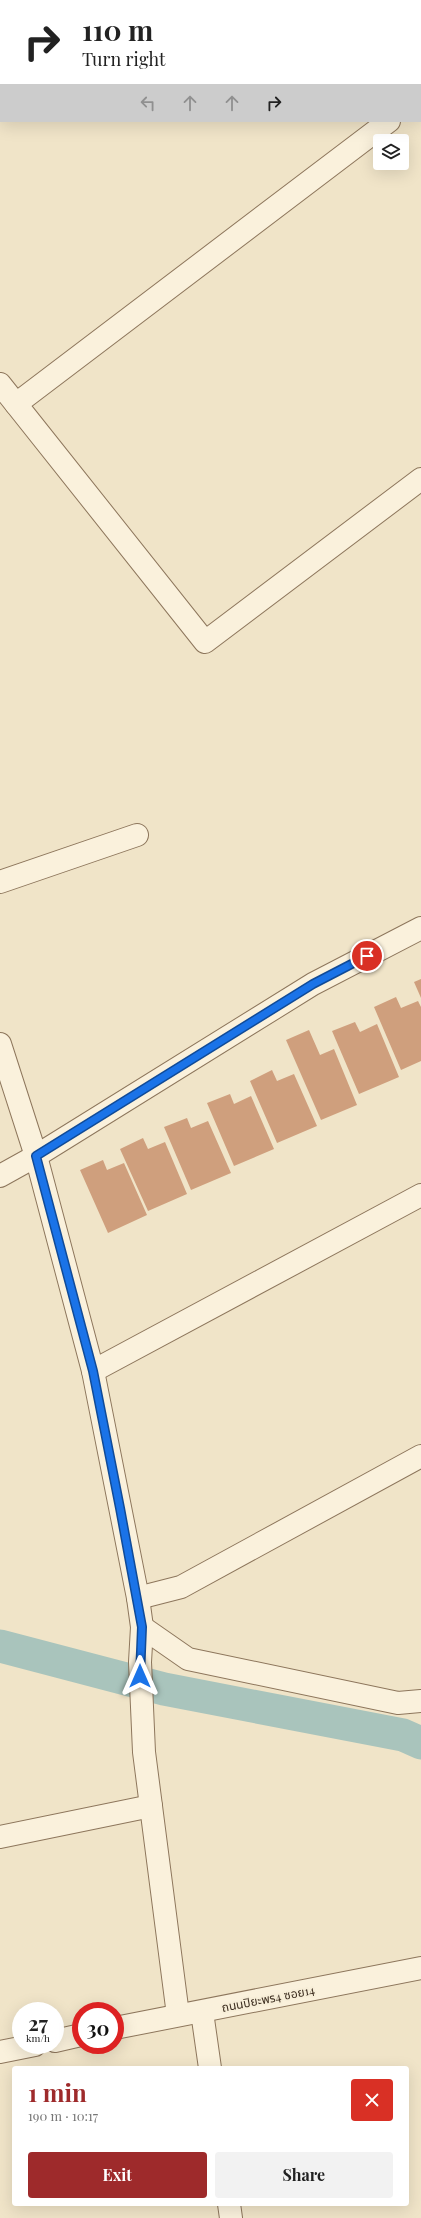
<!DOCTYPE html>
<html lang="en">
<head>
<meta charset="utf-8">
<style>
  :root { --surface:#fff; --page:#f2f2f2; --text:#222; --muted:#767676; --accent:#9e2a2b }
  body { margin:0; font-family:"Playfair Display","Noto Sans Thai",serif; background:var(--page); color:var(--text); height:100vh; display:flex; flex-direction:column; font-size:15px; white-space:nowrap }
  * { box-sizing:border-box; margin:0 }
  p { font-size:13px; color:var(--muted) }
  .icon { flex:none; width:22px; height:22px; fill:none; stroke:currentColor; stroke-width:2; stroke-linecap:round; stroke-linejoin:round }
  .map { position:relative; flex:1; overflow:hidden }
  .side { position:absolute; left:12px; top:2066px; width:397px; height:140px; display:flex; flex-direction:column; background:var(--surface); border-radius:4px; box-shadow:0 4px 16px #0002 }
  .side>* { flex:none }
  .top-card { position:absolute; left:0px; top:0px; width:421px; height:122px; box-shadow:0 4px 16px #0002; background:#fff; color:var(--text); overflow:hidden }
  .fabs { position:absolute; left:373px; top:134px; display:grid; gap:8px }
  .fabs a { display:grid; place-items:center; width:36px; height:36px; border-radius:4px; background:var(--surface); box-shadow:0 4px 16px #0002; font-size:20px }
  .speed { position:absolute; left:12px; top:2002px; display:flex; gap:8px; font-size:20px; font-weight:700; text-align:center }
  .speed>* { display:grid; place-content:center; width:52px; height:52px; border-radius:50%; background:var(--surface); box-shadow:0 4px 16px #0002; line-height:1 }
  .speed small { font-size:10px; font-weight:400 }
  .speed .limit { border:6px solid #d22; background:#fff; color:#111 }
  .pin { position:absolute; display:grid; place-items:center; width:34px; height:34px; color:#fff; margin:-17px; border:2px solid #fff; border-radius:50%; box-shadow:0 1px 4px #0007 }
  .me { position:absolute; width:44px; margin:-22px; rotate:0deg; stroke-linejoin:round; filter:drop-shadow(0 0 3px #0008) }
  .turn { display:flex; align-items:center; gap:14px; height:84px; padding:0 16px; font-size:18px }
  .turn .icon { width:52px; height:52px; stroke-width:2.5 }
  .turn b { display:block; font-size:28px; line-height:34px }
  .lanes { display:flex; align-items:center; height:38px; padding:0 16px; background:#0003; justify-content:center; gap:20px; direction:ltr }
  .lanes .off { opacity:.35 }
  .round { display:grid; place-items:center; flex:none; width:42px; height:42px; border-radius:4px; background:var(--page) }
  .head { display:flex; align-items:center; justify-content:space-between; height:68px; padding:0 16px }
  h1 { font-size:24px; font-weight:700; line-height:30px; color:var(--accent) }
  .action { display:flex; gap:8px; margin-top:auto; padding:8px 16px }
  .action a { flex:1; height:46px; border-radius:4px; background:var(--accent); color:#fff; font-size:16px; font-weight:700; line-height:46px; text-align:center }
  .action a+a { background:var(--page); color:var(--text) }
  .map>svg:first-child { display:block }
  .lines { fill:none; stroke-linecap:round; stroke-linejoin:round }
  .canal { stroke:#a9c4bc; stroke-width:33 }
  .building { fill:#cf9f7d }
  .minor-casing { stroke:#8d765c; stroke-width:24 }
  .minor { stroke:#faf1dc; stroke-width:22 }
  .route-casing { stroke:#114b97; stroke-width:10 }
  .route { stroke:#1a73e8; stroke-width:7 }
  .labels { text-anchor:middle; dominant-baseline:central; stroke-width:4; stroke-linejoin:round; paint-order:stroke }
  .street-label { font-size:12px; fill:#3d2e20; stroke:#f7eed8 }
</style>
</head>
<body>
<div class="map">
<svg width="421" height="2218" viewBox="0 0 421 2218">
  <rect width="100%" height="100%" fill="#f0e4c8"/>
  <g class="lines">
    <polyline class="canal" points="0,1646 164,1689 403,1735 421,1743"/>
  </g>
  <g class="building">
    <polygon points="421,979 421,998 414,982"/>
    <polygon points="396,997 401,1008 418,1001 421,1007 421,1061 401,1070 374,1007"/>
    <polygon points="355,1022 360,1032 377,1024 399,1077 359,1094 332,1031"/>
    <polygon points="309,1030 320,1055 334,1049 357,1105 321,1120 286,1040"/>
    <polygon points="272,1070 277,1081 294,1074 317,1126 277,1143 250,1081"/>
    <polygon points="230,1094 234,1104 251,1096 274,1149 234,1166 207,1103"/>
    <polygon points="187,1118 191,1128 208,1121 231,1173 191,1190 164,1127"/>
    <polygon points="143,1138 148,1149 165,1142 187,1194 148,1211 120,1149"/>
    <polygon points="103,1160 107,1170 124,1163 147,1215 108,1233 80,1170"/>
  </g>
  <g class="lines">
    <g class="minor-casing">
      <g id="minor">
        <polyline points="420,98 421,97"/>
        <polyline points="0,384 205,642 421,479"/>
        <polyline points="16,404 389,121"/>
        <polyline points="0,882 137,835"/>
        <polyline points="0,1044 36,1156 93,1371 138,1598 142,1627 140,1662 144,1752 178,2015"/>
        <polyline points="0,1176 36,1156 313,984 421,928"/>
        <polyline points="93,1371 421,1195"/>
        <polyline points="138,1598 181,1587 421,1456"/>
        <polyline points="142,1627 188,1659 398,1703 421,1701"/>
        <polyline points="0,1837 151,1806"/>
        <polyline points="202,2012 210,2068"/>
        <polyline points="115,2028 421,1968"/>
        <polyline points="55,2041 81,2035"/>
        <polyline points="0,2052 35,2045"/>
        <polyline points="229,2204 231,2218"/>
      </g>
    </g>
    <use href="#minor" class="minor"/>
  </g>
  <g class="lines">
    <g class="route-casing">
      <polyline id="route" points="140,1676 142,1627 120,1508 93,1371 36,1156 313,984 367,956"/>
    </g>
    <use href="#route" class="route"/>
  </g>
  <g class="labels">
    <g class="street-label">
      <text transform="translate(268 1998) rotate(-11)">ถนนปิยะพร4 ซอย14</text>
    </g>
  </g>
</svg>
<div class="fabs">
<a><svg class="icon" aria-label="layers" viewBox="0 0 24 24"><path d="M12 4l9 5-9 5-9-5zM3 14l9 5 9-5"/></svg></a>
</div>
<div class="speed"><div>27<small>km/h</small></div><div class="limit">30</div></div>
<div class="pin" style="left:367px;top:956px;background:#d93025"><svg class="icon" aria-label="arrive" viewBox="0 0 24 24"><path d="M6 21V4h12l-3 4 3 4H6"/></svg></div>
<svg class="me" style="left:140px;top:1676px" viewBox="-20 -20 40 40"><path d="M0-17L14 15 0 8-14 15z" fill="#1a73e8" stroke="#fff" stroke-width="4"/></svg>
<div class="top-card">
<div class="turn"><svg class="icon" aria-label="right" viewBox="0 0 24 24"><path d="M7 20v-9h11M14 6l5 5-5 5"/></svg><div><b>110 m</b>Turn right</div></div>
<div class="lanes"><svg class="icon off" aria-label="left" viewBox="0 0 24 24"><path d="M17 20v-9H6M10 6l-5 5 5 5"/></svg><svg class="icon off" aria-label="ahead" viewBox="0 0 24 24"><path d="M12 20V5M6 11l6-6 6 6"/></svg><svg class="icon off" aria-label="ahead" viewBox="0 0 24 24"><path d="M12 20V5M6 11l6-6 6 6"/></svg><svg class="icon" aria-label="right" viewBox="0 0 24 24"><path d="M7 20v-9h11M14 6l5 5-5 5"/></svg></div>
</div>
<section class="side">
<div class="head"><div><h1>1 min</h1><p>190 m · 10:17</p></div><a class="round" style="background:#d93025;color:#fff"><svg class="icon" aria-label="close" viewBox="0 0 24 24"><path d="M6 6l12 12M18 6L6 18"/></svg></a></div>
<div class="action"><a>Exit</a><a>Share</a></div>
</section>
</div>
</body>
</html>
